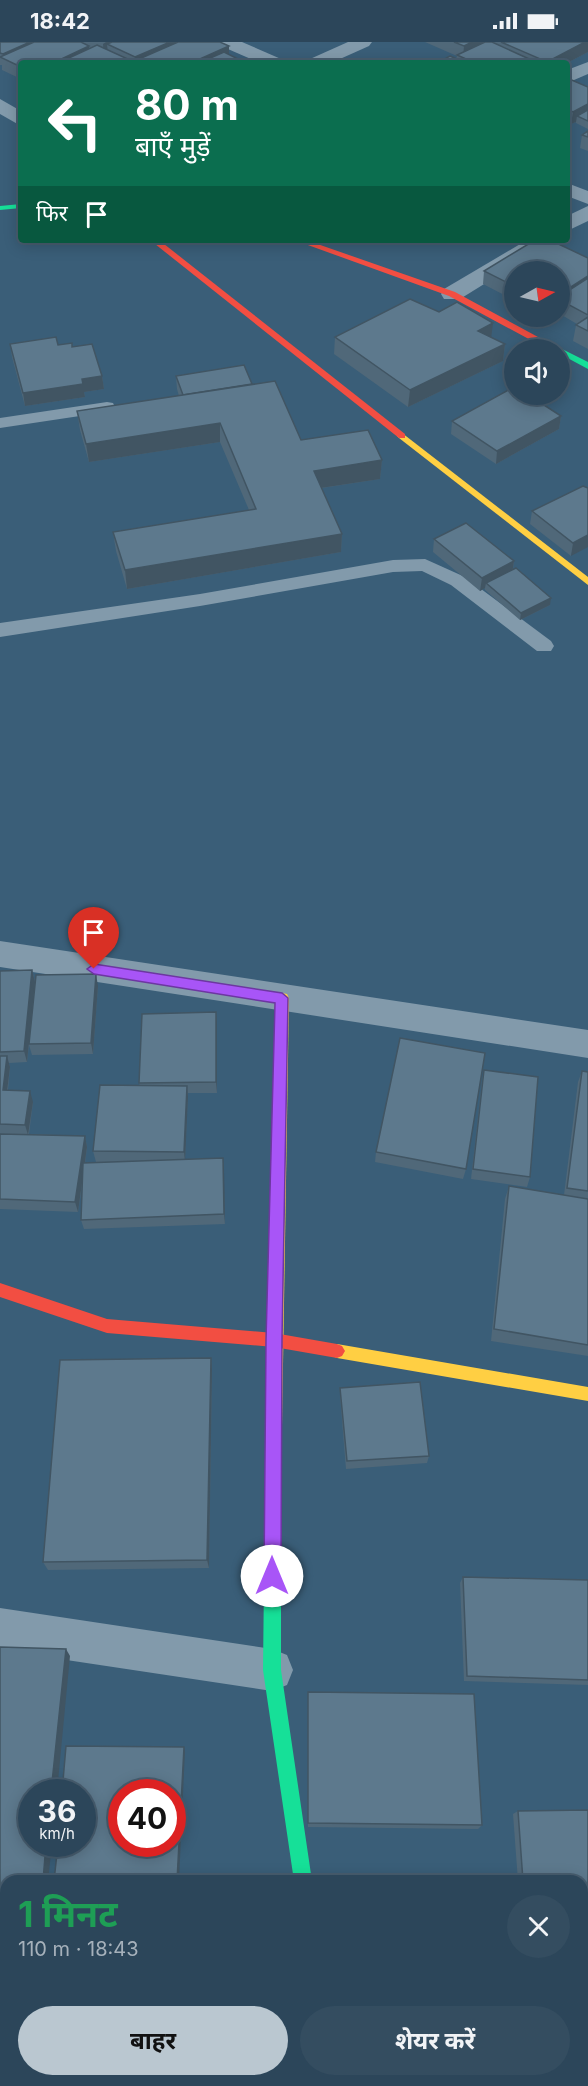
<!DOCTYPE html>
<html lang="hi">
<head>
<meta charset="utf-8">
<style>
  :root { --surface:#2c465a; --page:#344d60; --text:#f1f3f6; --muted:#a6b1bb; --line:#485e70; --accent:#bac7d0 }
  body { margin:0; font-family:Inter,"Noto Sans Devanagari",sans-serif; background:var(--page); color:var(--text); height:100vh; display:flex; flex-direction:column; font-size:22px; white-space:nowrap }
  * { box-sizing:border-box; margin:0 }
  p { font-size:20px; color:var(--muted) }
  .icon { flex:none; width:33px; height:33px; fill:none; stroke:currentColor; stroke-width:2; stroke-linecap:round; stroke-linejoin:round }
  .map { position:relative; flex:1; overflow:hidden }
  .side { position:absolute; left:0px; top:1833px; width:588px; height:212px; display:flex; flex-direction:column; background:var(--surface); border-radius:18px 18px 0 0; box-shadow:0 3px 15px #0003,0 0 0 2px var(--line) }
  .side>* { flex:none }
  .hud { position:absolute; left:18px; top:18px; width:552px; height:183px; border-radius:6px; box-shadow:0 3px 15px #0003,0 0 0 2px var(--line); background:#0b6e4f; color:#fff; overflow:hidden }
  .needle { width:39px; rotate:82deg }
  .tools { position:absolute; left:504px; top:219px; display:grid; gap:12px }
  .tools a { display:grid; place-items:center; width:66px; height:66px; border-radius:50%; background:var(--surface); box-shadow:0 3px 15px #0003,0 0 0 2px var(--line); font-size:30px }
  .speed { position:absolute; left:18px; top:1737px; display:flex; gap:12px; font-size:30px; font-weight:700; text-align:center }
  .speed>* { display:grid; place-content:center; width:78px; height:78px; border-radius:50%; background:var(--surface); box-shadow:0 3px 15px #0003,0 0 0 2px var(--line); line-height:1 }
  .speed small { font-size:15px; font-weight:400 }
  .speed .limit { border:9px solid #d22; background:#fff; color:#111 }
  .pin { position:absolute; display:grid; place-items:center; width:51px; height:51px; color:#fff; margin:-62px -26px; border-radius:50% 50% 50% 0; rotate:-45deg; box-shadow:0 0 6px #0007 }
  .pin .icon { rotate:45deg }
  .me { position:absolute; width:66px; margin:-33px; rotate:0deg; stroke-linejoin:round; filter:drop-shadow(0 0 4px #0008) }
  .turn { display:flex; align-items:center; gap:21px; height:126px; padding:0 18px; font-size:27px }
  .turn .icon { width:78px; height:78px; stroke-width:2.5 }
  .turn b { display:block; font-size:42px; line-height:51px }
  .then { display:flex; align-items:center; height:57px; padding:0 18px; background:#0003; gap:12px; font-size:22px }
  .round { display:grid; place-items:center; flex:none; width:63px; height:63px; border-radius:32px; background:var(--page) }
  .summary { display:flex; align-items:center; justify-content:space-between; height:102px; padding:0 18px }
  h1 { font-size:36px; font-weight:700; line-height:45px; color:#1e9e55 }
  .button { display:flex; gap:12px; margin-top:auto; padding:12px 18px }
  .button a { flex:1; height:69px; border-radius:36px; background:var(--accent); color:#111; font-size:24px; font-weight:700; line-height:69px; text-align:center }
  .button a+a { background:var(--page); color:var(--text) }
  .status { display:flex; justify-content:space-between; align-items:center; height:42px; padding:0 30px; background:var(--surface); direction:ltr }
  .status svg { height:16px; fill:currentColor }
  .map>svg:first-child { display:block }
  .lines { fill:none; stroke-linecap:round; stroke-linejoin:round }
  .lane { fill:#829aab; fill-rule:evenodd }
  .street { fill:#829aab; fill-rule:evenodd }
  .fast { fill:#16e098; fill-rule:evenodd }
  .slow { fill:#ffcf43; fill-rule:evenodd }
  .jam { fill:#f24e42; fill-rule:evenodd }
  .wall { fill:#506879 }
  .shaded-wall { fill:#415563 }
  .building { fill:#5d798d; stroke:#415563; stroke-width:1.5; fill-rule:evenodd }
  .route { fill:#a855f7; stroke:#6d37a1; stroke-width:1.5 }
</style>
</head>
<body>
<div class="status"><b>18:42</b><svg viewBox="0 0 49 12"><path d="M0 12V9h3v3zM5 12V6h3v6zM10 12V3h3v9zM15 12V0h3v12zM26 1h20v11H26zM47 4h2v5h-2z"/></svg></div>
<div class="map">
<svg width="588" height="2044" viewBox="0 0 588 2044">
  <rect width="100%" height="100%" fill="#3a5e78"/>
  <g class="lines">
    <g class="lane">
      <polygon points="107,360 113,361 115,365 113,369 0,386 0,376"/>
      <polygon points="425,517 465,535 551,599 554,604 551,609 537,609 451,543 422,529 393,530 200,564 0,595 0,581 200,552 393,518"/>
    </g>
    <g class="street">
      <polygon points="218,0 242,0 281,17 284,21 260,21 221,4"/>
      <polygon points="348,0 372,0 369,4 331,21 307,21 310,17"/>
      <polygon points="588,20 588,32 567,41 567,28"/>
      <polygon points="0,57 21,69 21,84 0,72"/>
      <polygon points="567,141 588,149 588,162 567,154"/>
      <polygon points="588,164 588,179 567,189 567,174"/>
      <polygon points="527,198 552,198 549,202 460,257 444,257 441,252 444,247"/>
      <polygon points="0,899 588,988 588,1016 0,925"/>
      <polygon points="0,1566 272,1607 287,1613 293,1628 287,1643 272,1649 0,1608"/>
      <polygon points="6,1924 6,1971 0,1973 0,1926"/>
      <rect x="19" y="2038" width="48" height="6"/>
      <rect x="308" y="2038" width="48" height="6"/>
      <rect x="457" y="2038" width="48" height="6"/>
    </g>
    <g class="fast">
      <polygon points="21,162 21,166 0,168 0,164"/>
      <polygon points="560,306 588,320 588,327 560,312 560,308 556,308"/>
      <polygon points="273,1437 279,1439 281,1445 281,1628 312,1839 294,1839 263,1628 265,1445 267,1439"/>
    </g>
    <g class="slow">
      <polygon points="402,391 588,535 588,543 399,396 397,394"/>
      <polygon points="282,951 287,952 289,956 281,1445 279,1451 273,1453 267,1451 265,1445 275,956 277,952"/>
      <polygon points="337,1302 588,1345 588,1359 337,1316 332,1314 329,1309 332,1304"/>
    </g>
    <g class="jam">
      <polygon points="150,198 159,198 405,392 405,396 399,396"/>
      <polygon points="294,198 306,198 455,250 562,308 560,310 560,308 549,308 449,254"/>
      <polygon points="0,1241 107,1277 274,1291 337,1302 342,1304 345,1309 342,1314 337,1316 274,1305 107,1291 0,1255"/>
    </g>
  </g>
  <g class="wall">
    <polygon points="0,0 220,0 229,4 229,13 246,21 21,21 21,37 2,28 2,23 0,23"/>
    <polygon points="425,0 588,0 588,10 567,21 437,21 456,17 457,14"/>
    <polygon points="567,36 588,45 588,87 576,81 576,80 571,82 567,80"/>
    <polygon points="588,89 588,109 580,106 582,93"/>
    <polygon points="588,216 588,307 573,299 576,283 577,282 560,272 560,230 514,230 514,258 483,242 484,229"/>
    <polygon points="335,295 491,295 505,302 503,319 408,365 334,312"/>
    <polygon points="10,302 58,303 72,305 102,334 104,347 84,350 85,355 25,364 12,315"/>
    <polygon points="176,334 252,342 301,398 382,418 380,437 322,446 342,492 341,510 127,547 116,509 113,490 249,468 220,400 89,420 80,388 77,369 179,354 177,347"/>
    <polygon points="561,374 559,387 496,422 451,392 452,379"/>
    <polygon points="588,446 571,514 530,482 532,469"/>
    <polygon points="434,497 514,519 513,527 550,563 520,578 485,548 485,546 480,549 433,510"/>
    <polygon points="32,928 35,939 98,944 93,1012 32,1013 29,1003 27,1020 9,1021 10,1025 8,1048 33,1060 29,1092 85,1094 87,1105 85,1121 125,1120 96,1120 93,1109 140,1044 139,1041 216,970 217,981 217,1051 188,1051 185,1117 223,1116 225,1182 84,1187 81,1178 83,1138 78,1170 0,1167 0,929"/>
    <polygon points="484,1028 530,1135 527,1145 471,1137 482,1039"/>
    <polygon points="582,1029 588,1030 588,1314 491,1299 505,1157 509,1144 564,1153 578,1040"/>
    <polygon points="376,1110 466,1127 463,1137 375,1120"/>
    <polygon points="211,1316 212,1327 209,1526 48,1528 43,1520"/>
    <polygon points="340,1346 429,1414 427,1421 346,1427 340,1354"/>
    <polygon points="463,1535 588,1538 588,1643 464,1639 460,1541"/>
    <polygon points="308,1650 482,1783 478,1787 308,1785"/>
    <polygon points="588,1768 588,1907 582,1907 582,1839 518,1839 513,1772 518,1769"/>
  </g>
  <g class="shaded-wall">
    <polygon points="30,0 56,0 4,17 3,12"/>
    <polygon points="106,0 135,0 107,2 108,12 104,14 103,2"/>
    <polygon points="170,0 194,0 139,17 139,21 136,21 135,15"/>
    <polygon points="472,0 493,0 492,2 463,16 464,4"/>
    <polygon points="585,0 588,0 588,10 567,21 547,21 547,20"/>
    <polygon points="89,4 90,16 81,21 53,21"/>
    <polygon points="229,4 229,17 220,21 191,21"/>
    <polygon points="588,62 588,73 577,74 576,80 571,82 573,70"/>
    <polygon points="588,234 588,246 560,258 560,252"/>
    <polygon points="493,281 491,297 478,289"/>
    <polygon points="505,302 503,319 408,365 410,348"/>
    <polygon points="102,334 104,347 84,350 85,355 25,364 23,351 82,337"/>
    <polygon points="561,374 559,387 496,422 497,409"/>
    <polygon points="220,381 220,400 89,420 86,402"/>
    <polygon points="382,418 380,437 314,447 314,429"/>
    <polygon points="342,492 341,510 127,547 125,528"/>
    <polygon points="588,493 588,505 571,514 573,501"/>
    <polygon points="514,519 512,532 486,541 485,546 480,549 482,536"/>
    <polygon points="551,556 550,563 520,578 521,571"/>
    <polygon points="32,928 35,940 27,1020 24,1009"/>
    <polygon points="96,932 98,944 93,1012 91,1001"/>
    <polygon points="216,970 217,981 217,1051 216,1040"/>
    <polygon points="7,1014 10,1025 6,1058 3,1048"/>
    <polygon points="187,1044 188,1055 185,1120 184,1110"/>
    <polygon points="30,1049 33,1060 28,1093 25,1083"/>
    <polygon points="85,1094 87,1105 78,1170 75,1160"/>
    <polygon points="223,1116 224,1126 225,1182 224,1172"/>
    <polygon points="211,1316 212,1327 209,1526 207,1518"/>
    <polygon points="66,1607 70,1614 57,1750 51,1750"/>
    <polygon points="184,1705 185,1709 179,1839 177,1839"/>
    <polygon points="46,1802 52,1802 48,1839 43,1839"/>
  </g>
  <g class="building">
    <polygon points="0,0 30,0 3,12 0,11"/>
    <polygon points="34,0 81,0 89,4 53,21 21,21 21,25 0,15"/>
    <polygon points="112,0 170,0 135,15 107,2"/>
    <polygon points="178,0 220,0 229,4 191,21 147,21 139,17"/>
    <polygon points="454,0 472,0 464,4"/>
    <polygon points="485,0 492,0 538,21 475,21 457,13"/>
    <polygon points="501,0 585,0 547,20"/>
    <polygon points="97,3 130,18 125,21 58,21"/>
    <polygon points="224,10 246,21 199,21"/>
    <polygon points="450,14 466,21 437,21"/>
    <polygon points="567,36 588,45 588,62 573,70 567,67"/>
    <polygon points="588,68 588,79 577,74"/>
    <polygon points="588,89 588,95 582,93"/>
    <polygon points="535,198 550,198 588,216 588,234 560,252 560,230 514,230 514,244 484,229"/>
    <polygon points="588,236 588,273 560,258 560,254"/>
    <polygon points="410,257 439,270 457,260 493,281 478,289 505,302 410,348 335,295"/>
    <polygon points="588,275 588,289 576,283"/>
    <polygon points="56,295 58,303 72,301 72,305 92,302 102,334 82,337 83,342 23,351 10,302"/>
    <polygon points="244,323 252,342 183,353 176,334"/>
    <polygon points="275,339 301,398 368,388 382,418 314,429 342,492 125,528 113,490 256,467 220,381 86,402 77,369"/>
    <polygon points="514,345 514,352 527,352 561,374 497,409 452,379"/>
    <polygon points="583,444 588,446 588,493 573,501 532,469"/>
    <polygon points="466,481 514,519 482,536 434,497"/>
    <polygon points="516,526 551,556 521,571 486,541"/>
    <polygon points="32,928 24,1009 0,1010 0,929"/>
    <polygon points="96,932 91,1001 29,1002 36,933"/>
    <polygon points="216,970 216,1040 139,1041 142,972"/>
    <polygon points="400,996 485,1011 466,1127 376,1110"/>
    <polygon points="0,1014 7,1014 3,1048 30,1049 25,1083 0,1082"/>
    <polygon points="484,1028 538,1035 530,1135 473,1127"/>
    <polygon points="582,1029 588,1030 588,1149 567,1146"/>
    <polygon points="100,1043 187,1044 184,1110 93,1109"/>
    <polygon points="0,1092 85,1094 75,1160 0,1157"/>
    <polygon points="223,1116 224,1172 81,1178 83,1121"/>
    <polygon points="509,1144 588,1157 588,1303 494,1287"/>
    <polygon points="211,1316 207,1518 43,1520 60,1318"/>
    <polygon points="420,1340 429,1414 347,1419 340,1346"/>
    <polygon points="463,1535 588,1538 588,1638 467,1634"/>
    <polygon points="0,1605 66,1607 51,1750 32,1750 32,1802 46,1802 43,1839 6,1839 6,1857 0,1856"/>
    <polygon points="308,1650 474,1652 482,1783 308,1781"/>
    <path d="M 66,1704 L 184,1705 L 177,1839 L 54,1839 L 58,1802 L 82,1802 L 82,1750 L 62,1750 ZM 122,1750 L 172,1750 L 172,1802 L 122,1802 Z"/>
    <polygon points="588,1768 588,1906 582,1906 582,1839 523,1839 518,1769"/>
    <rect x="73" y="2038" width="115" height="6"/>
    <polygon points="202,2038 292,2038 293,2044 202,2044"/>
    <rect x="338" y="2038" width="111" height="6"/>
  </g>
  <polygon class="route" points="94,922 282,951 288,956 282,1298 281,1534 278,1540 272,1542 266,1540 264,1534 266,1298 275,961 94,932 87,927"/>
</svg>
<div class="tools">
<a><svg class="needle" viewBox="-14 -14 28 28"><path d="M0-13l5 13h-10z" fill="#e53935"/><path d="M0 13l5-13h-10z" fill="#a6b1bb"/></svg></a>
<a><svg class="icon" aria-label="sound" viewBox="0 0 24 24"><path d="M4 9h4l5-4v14l-5-4H4zM17 9q2 3 0 6"/></svg></a>
</div>
<div class="speed"><div>36<small>km/h</small></div><div class="limit">40</div></div>
<div class="pin" style="left:94px;top:927px;background:#d93025"><svg class="icon" aria-label="arrive" viewBox="0 0 24 24"><path d="M6 21V4h12l-3 4 3 4H6"/></svg></div>
<svg class="me" style="left:272px;top:1534px" viewBox="-20 -20 40 40"><circle r="19" fill="#fff"/><path d="M0-13L10 11 0 6-10 11z" fill="#a855f7"/></svg>
<div class="hud">
<div class="turn"><svg class="icon" aria-label="left" viewBox="0 0 24 24"><path d="M17 20v-9H6M10 6l-5 5 5 5"/></svg><div><b>80 m</b>बाएँ मुड़ें</div></div>
<div class="then">फिर<svg class="icon" aria-label="arrive" viewBox="0 0 24 24"><path d="M6 21V4h12l-3 4 3 4H6"/></svg></div>
</div>
<section class="side">
<div class="summary"><div><h1>1 मिनट</h1><p>110 m · 18:43</p></div><a class="round"><svg class="icon" aria-label="close" viewBox="0 0 24 24"><path d="M6 6l12 12M18 6L6 18"/></svg></a></div>
<div class="button"><a>बाहर</a><a>शेयर करें</a></div>
</section>
</div>
</body>
</html>
